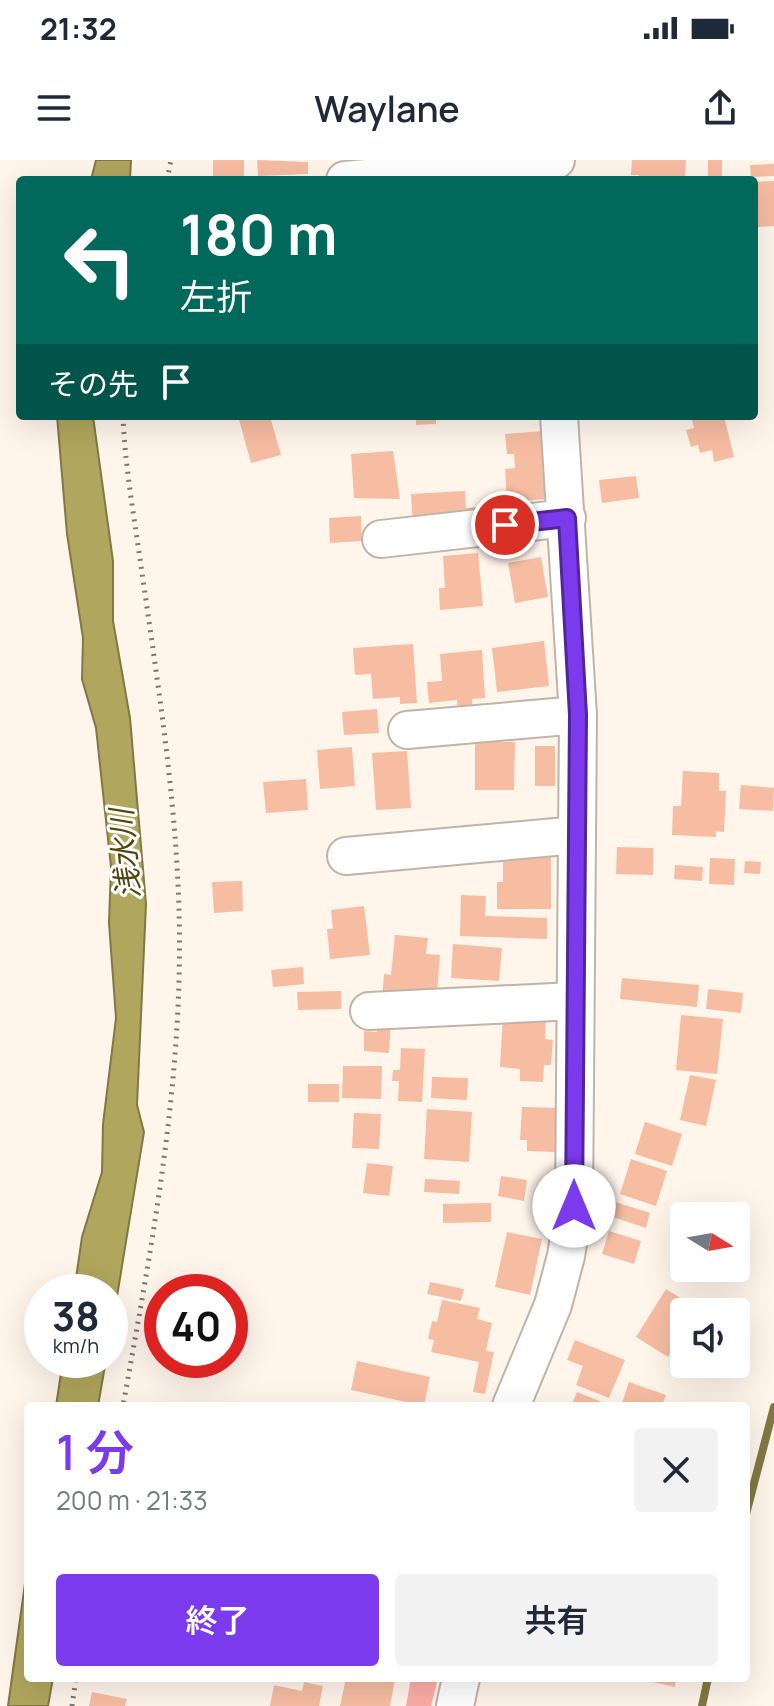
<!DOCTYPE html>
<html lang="ja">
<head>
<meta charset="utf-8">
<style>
  :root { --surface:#fff; --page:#f2f2f3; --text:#1f2937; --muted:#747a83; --accent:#7c3aed }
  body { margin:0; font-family:Manrope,"Noto Sans JP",sans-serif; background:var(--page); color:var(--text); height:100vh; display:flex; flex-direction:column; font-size:30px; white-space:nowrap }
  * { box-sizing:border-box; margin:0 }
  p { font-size:26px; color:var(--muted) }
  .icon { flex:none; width:44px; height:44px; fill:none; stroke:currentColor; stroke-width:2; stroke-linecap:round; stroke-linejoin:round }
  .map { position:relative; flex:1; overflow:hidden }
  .drawer { position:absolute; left:24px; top:1242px; width:726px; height:280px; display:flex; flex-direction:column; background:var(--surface); border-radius:8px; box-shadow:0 8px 32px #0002 }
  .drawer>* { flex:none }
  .banner { position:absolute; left:16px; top:16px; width:742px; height:244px; border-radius:8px; box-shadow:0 8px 32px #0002; background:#00695c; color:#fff; overflow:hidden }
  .needle { width:52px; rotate:101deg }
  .controls { position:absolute; left:670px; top:1042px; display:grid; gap:16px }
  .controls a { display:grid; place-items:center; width:80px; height:80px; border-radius:8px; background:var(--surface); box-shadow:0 8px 32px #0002; font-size:40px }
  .speed { position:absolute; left:24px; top:1114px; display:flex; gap:16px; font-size:40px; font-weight:700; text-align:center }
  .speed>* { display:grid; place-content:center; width:104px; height:104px; border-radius:50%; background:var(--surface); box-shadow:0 8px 32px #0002; line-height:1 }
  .speed small { font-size:20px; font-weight:400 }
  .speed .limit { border:12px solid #d22; background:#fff; color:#111 }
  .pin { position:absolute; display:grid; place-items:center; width:68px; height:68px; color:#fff; margin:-34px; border:4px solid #fff; border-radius:50%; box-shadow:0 2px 8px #0007 }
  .me { position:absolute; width:88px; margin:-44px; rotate:0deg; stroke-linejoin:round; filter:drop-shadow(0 0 6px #0008) }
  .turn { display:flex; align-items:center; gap:28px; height:168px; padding:0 32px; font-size:36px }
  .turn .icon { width:104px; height:104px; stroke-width:2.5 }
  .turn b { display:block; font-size:56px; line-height:68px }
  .then { display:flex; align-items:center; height:76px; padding:0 32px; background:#0003; gap:16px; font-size:30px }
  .round { display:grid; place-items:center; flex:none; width:84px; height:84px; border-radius:8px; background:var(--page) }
  .headline { display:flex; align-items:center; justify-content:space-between; height:136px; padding:0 32px }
  h1 { font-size:48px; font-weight:600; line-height:60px; color:var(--accent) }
  .button { display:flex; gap:16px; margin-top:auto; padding:16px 32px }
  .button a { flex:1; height:92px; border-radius:8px; background:var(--accent); color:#fff; font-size:32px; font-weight:600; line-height:92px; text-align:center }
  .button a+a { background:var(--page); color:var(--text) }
  .status { display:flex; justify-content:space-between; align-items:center; height:56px; padding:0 40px; background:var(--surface); direction:ltr }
  .status svg { height:22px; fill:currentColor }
  header { display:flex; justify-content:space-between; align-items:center; height:104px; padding:0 32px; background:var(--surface); font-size:36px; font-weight:600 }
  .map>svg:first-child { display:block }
  .forest { fill:#fdada5 }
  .water { fill:#b0a65d; stroke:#817844; stroke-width:2 }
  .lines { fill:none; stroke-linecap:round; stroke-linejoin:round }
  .stream { stroke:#817844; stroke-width:8 }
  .building { fill:#f7bda3 }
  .minor-casing { stroke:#c0b4a9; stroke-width:40 }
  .path { stroke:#7f7871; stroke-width:5; stroke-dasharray:2 6; stroke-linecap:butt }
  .minor { stroke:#fff; stroke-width:36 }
  .route-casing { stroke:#51269a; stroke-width:20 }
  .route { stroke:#7c3aed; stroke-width:14 }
  .labels { text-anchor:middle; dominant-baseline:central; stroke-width:6; stroke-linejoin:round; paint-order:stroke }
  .water-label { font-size:30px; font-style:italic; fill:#4e460c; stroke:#fff }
</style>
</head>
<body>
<div class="status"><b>21:32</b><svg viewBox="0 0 49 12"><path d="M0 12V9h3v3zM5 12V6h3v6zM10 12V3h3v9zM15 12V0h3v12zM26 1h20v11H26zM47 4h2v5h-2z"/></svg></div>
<header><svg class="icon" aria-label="menu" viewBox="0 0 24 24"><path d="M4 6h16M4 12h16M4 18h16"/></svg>Waylane<svg class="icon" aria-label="share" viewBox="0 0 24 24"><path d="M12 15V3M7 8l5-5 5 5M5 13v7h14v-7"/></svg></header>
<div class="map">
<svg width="774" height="1546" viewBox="0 0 774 1546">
  <rect width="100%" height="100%" fill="#fff5eb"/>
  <polygon class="forest" points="411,1518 438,1518 431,1546 406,1546"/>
  <g class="water">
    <polygon points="96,0 131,0 130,20 91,20"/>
    <polygon points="57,256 93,256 113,401 113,461 130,558 146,744 137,945 144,972 110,1179 110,1132 74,1132 82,1077 102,1012 103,964 116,858 109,763 111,707 96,568 82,519 83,478 67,374"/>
    <polygon points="63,1200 106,1200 98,1246 56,1246"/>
    <polygon points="28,1402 28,1518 53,1518 48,1546 8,1546"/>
  </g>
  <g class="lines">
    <g class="stream">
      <polyline points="746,1354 774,1247"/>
      <polyline points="702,1546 708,1518"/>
    </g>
  </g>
  <g class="building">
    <rect x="213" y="0" width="31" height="19"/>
    <polygon points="257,0 308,2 308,14 258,16"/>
    <polygon points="632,0 686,0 685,20 639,20 639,15 631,15"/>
    <rect x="708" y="0" width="14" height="18"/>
    <polygon points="774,4 774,16 751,17 750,5"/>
    <polygon points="774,21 774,66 758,67 754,22"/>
    <polygon points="238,256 270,256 281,295 251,303"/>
    <polygon points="416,256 436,256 436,264 416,265"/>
    <polygon points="691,256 724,256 734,297 714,302 712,290 700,293 698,285 691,287 686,270 694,268"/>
    <polygon points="544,271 549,339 507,342 505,309 515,308 514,294 507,294 505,274"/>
    <polygon points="393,291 400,339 354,338 351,294"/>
    <polygon points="636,316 639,338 602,343 599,320"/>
    <polygon points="465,331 466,348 478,347 479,361 413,366 411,334"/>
    <polygon points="361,356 362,381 330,383 329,358"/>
    <polygon points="478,393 483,446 440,450 439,428 445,428 443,396"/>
    <polygon points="541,397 548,437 515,443 508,403"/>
    <polygon points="544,481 549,526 497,532 492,488"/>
    <polygon points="413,484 417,543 400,544 400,537 373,539 371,514 355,515 353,488"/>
    <polygon points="482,490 485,538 472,539 473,551 458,552 457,540 429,543 427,522 442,521 440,494"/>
    <polygon points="377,549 379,573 344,575 342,552"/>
    <polygon points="475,582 515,582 514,630 475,630"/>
    <rect x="535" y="586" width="20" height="40"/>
    <polygon points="352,587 355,626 320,629 317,590"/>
    <polygon points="407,591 411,648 376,650 372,593"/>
    <polygon points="683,611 719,613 719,631 726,631 724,672 716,671 716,677 672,675 673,646 681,646"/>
    <polygon points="306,619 308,650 266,653 263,622"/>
    <polygon points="741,625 774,628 773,651 739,649"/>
    <polygon points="617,687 653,688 653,715 616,714"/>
    <polygon points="503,692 551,692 551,749 497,749 497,722 503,722"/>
    <polygon points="710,698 735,699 734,725 709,724"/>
    <polygon points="745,701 761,702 760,714 744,713"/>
    <polygon points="675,705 703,707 702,721 674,719"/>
    <polygon points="242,721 243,751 214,753 212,722"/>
    <polygon points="461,735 486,736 485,756 547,758 547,779 460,776"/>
    <polygon points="364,746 370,795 330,799 327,769 333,769 331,750"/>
    <polygon points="395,775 428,778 426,794 440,795 436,843 382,838 384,814 391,815"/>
    <polygon points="453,784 502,788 499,821 451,818"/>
    <polygon points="303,807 304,824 273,827 271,810"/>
    <polygon points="622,818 699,825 697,847 620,839"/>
    <polygon points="708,829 743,833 741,853 706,849"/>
    <polygon points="341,831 341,849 298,850 297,832"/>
    <polygon points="503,855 546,857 545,879 553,880 551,905 544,905 543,922 520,921 520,909 500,907"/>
    <polygon points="681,855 723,859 717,914 676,910"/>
    <polygon points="378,860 391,861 389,893 364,891 364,871 377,872"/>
    <polygon points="401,888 425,889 422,942 398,941 399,921 392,921 393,910 400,910"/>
    <polygon points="343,906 382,906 381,939 342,938"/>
    <polygon points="690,915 716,920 706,966 680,960"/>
    <polygon points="432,917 468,918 467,940 431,938"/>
    <rect x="308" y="924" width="31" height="18"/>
    <polygon points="522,947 558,948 555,992 527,991 527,980 520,980"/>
    <polygon points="427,949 472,952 469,1002 424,999"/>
    <polygon points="354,953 381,954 379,989 352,988"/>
    <polygon points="645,962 682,974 672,1006 635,994"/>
    <polygon points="631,999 667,1011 656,1046 620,1034"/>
    <polygon points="367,1003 393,1006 389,1036 363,1033"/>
    <polygon points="501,1016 527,1020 524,1041 498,1036"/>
    <polygon points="425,1019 460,1021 459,1034 424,1032"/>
    <polygon points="600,1037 650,1053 646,1068 595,1051"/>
    <polygon points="491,1043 491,1062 443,1063 443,1044"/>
    <polygon points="609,1071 641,1081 634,1104 602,1094"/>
    <polygon points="507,1072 542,1079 530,1135 495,1127"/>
    <polygon points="430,1122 464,1129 461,1141 427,1134"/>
    <polygon points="666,1129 698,1149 684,1152 684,1172 668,1197 636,1177"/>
    <polygon points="442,1140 480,1148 477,1159 492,1163 486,1191 494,1192 485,1234 473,1232 479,1202 431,1192 434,1180 428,1179 432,1161 437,1162"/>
    <polygon points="575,1180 625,1200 609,1238 576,1225 583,1206 567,1200"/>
    <polygon points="357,1201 430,1217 424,1246 351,1230"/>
    <polygon points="629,1222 666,1235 662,1246 621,1246"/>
    <polygon points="577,1232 612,1246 571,1246"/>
    <polygon points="346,1518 395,1520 390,1546 340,1546"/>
    <polygon points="635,1518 676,1518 675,1527"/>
    <polygon points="304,1522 323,1526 319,1546 270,1546 274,1525 302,1531"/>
    <polygon points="92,1532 127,1539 125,1546 89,1546"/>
  </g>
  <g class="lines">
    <g class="minor-casing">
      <g id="minor">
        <polyline points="345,20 556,0"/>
        <polyline points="381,379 567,358"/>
        <polyline points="407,570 578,555"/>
        <polyline points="346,696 577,675"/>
        <polyline points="369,851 574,841"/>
        <polyline points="511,1246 553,1145 566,1096 574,1046 578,555 559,256"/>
        <polyline points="455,1546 461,1518"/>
      </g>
    </g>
    <g class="path">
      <polyline points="167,20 171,0"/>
      <path d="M 123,256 C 125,306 134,356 141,406 C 156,511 173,618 178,724 C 187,901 154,1073 123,1246"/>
      <polyline points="72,1546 76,1518"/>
    </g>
    <use href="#minor" class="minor"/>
  </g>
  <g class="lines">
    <g class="route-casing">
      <polyline id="route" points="505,365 567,358 578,555 574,1046"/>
    </g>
    <use href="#route" class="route"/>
  </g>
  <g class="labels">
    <g class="water-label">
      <text transform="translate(124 694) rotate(-95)">浅水川</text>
    </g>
  </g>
</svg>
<div class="controls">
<a><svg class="needle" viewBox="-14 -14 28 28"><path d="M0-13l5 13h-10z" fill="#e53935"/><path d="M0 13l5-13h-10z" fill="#747a83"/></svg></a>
<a><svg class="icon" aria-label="sound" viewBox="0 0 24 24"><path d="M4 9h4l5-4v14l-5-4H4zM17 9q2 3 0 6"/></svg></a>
</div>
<div class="speed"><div>38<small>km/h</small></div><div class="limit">40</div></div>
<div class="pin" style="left:505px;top:365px;background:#d93025"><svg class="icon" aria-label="arrive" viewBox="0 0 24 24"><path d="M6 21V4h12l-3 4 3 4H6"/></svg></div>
<svg class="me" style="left:574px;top:1046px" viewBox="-20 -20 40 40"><circle r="19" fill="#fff"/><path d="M0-13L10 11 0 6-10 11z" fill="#7c3aed"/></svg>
<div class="banner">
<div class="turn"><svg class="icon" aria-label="left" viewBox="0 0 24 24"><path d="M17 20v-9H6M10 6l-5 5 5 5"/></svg><div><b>180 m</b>左折</div></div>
<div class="then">その先<svg class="icon" aria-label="arrive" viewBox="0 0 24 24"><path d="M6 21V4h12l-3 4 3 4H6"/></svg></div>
</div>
<section class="drawer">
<div class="headline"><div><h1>1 分</h1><p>200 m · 21:33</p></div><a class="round"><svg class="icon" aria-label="close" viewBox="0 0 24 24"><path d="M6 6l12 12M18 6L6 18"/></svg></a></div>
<div class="button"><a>終了</a><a>共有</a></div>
</section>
</div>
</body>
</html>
